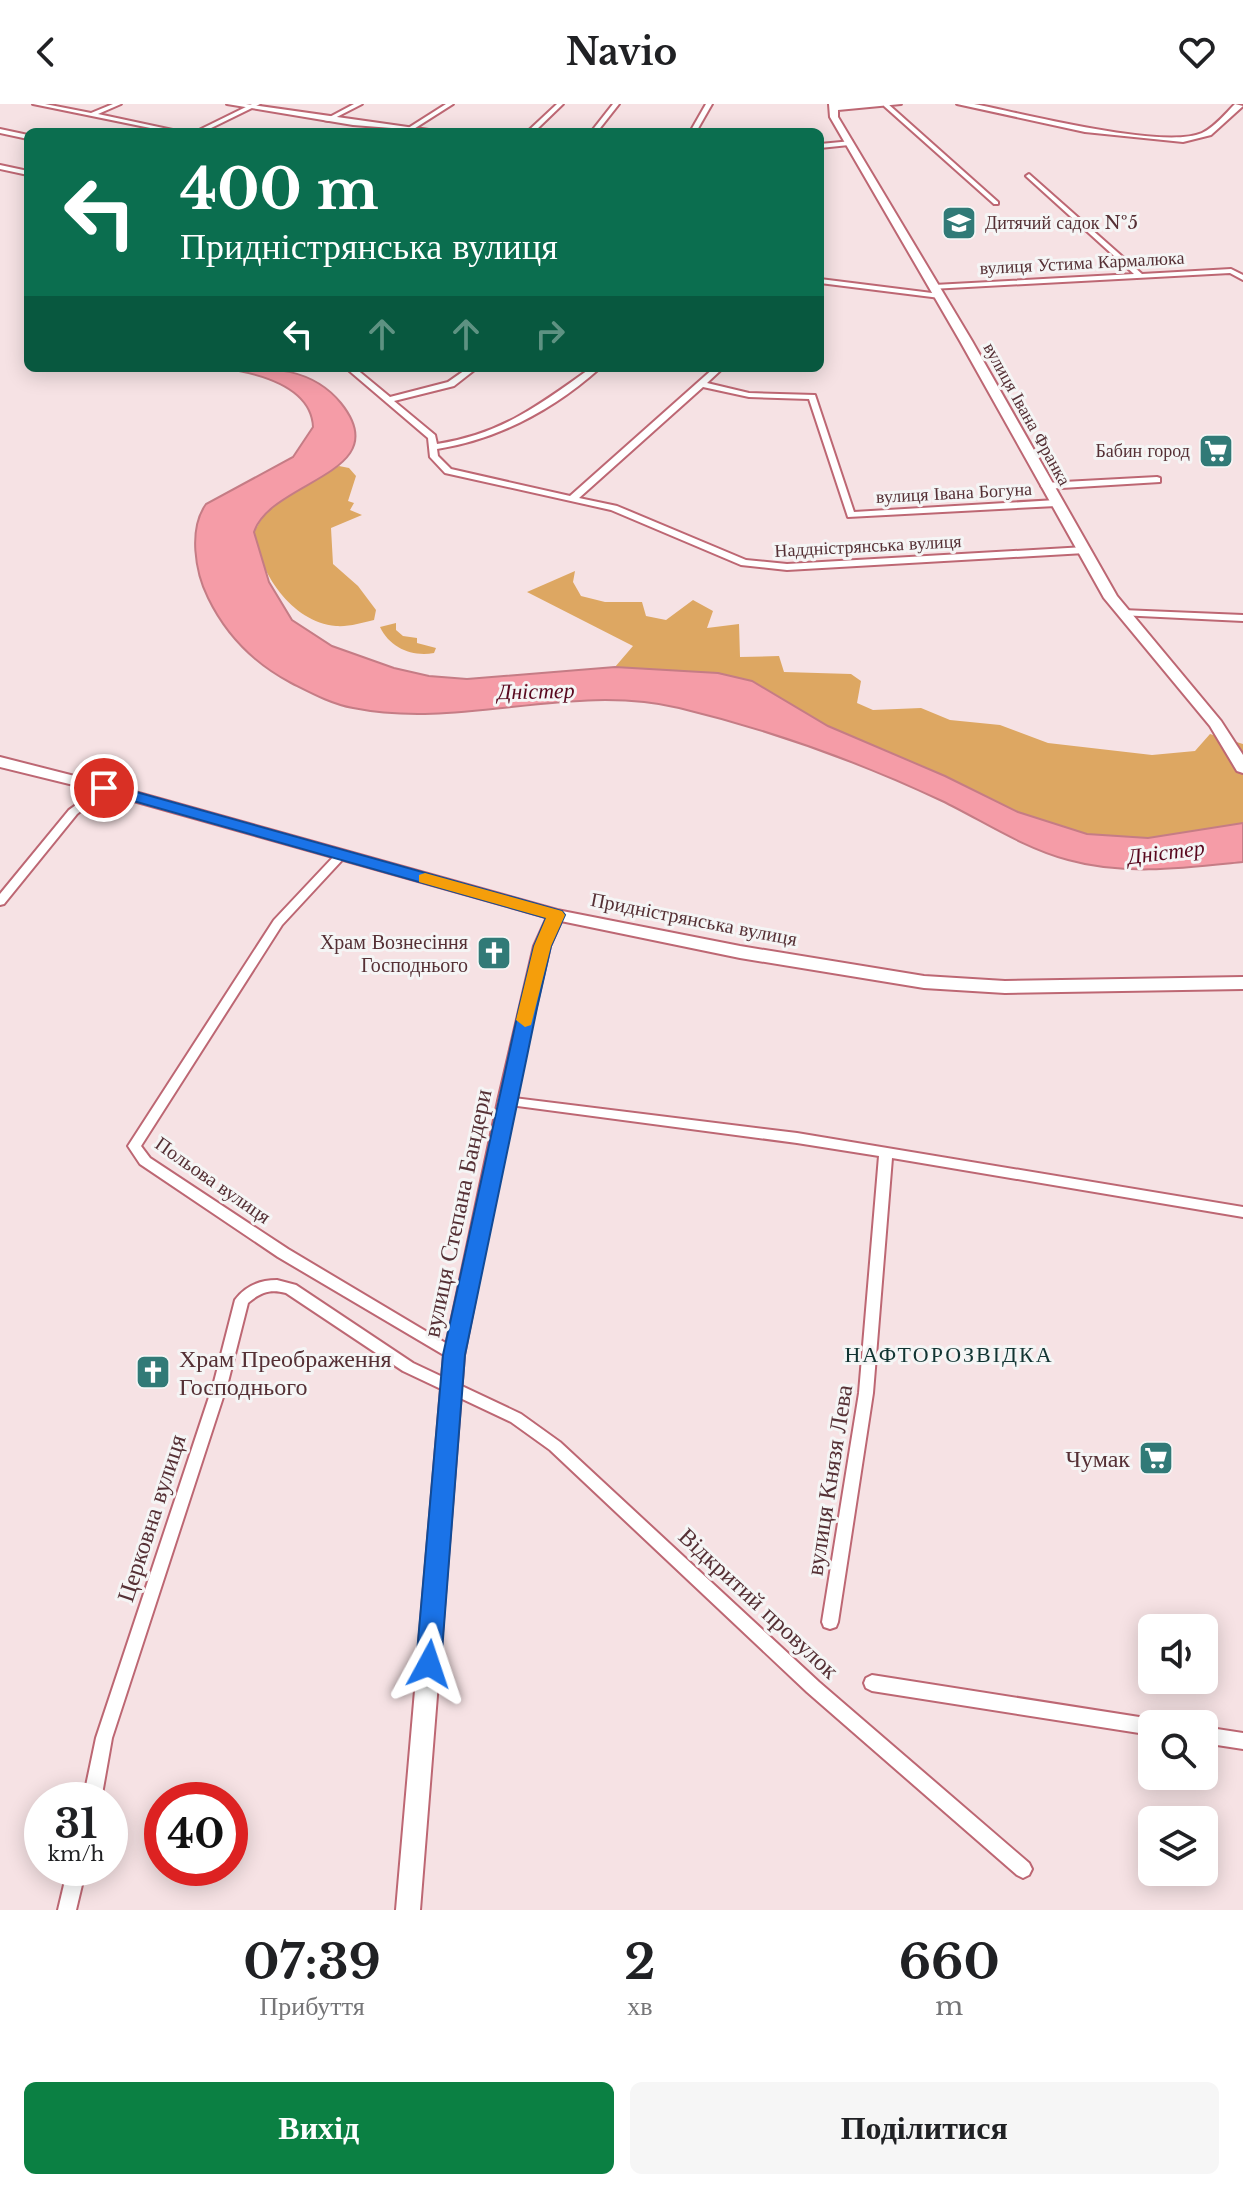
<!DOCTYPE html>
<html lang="uk">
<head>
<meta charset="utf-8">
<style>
  :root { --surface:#fff; --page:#f6f6f6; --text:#202124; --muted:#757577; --accent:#0b8043 }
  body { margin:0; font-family:"Libre Baskerville",serif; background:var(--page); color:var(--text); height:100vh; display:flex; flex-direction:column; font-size:30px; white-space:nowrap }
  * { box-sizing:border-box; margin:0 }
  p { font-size:26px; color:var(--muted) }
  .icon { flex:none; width:44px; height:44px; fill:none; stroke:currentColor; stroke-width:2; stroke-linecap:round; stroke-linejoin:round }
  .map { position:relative; height:1806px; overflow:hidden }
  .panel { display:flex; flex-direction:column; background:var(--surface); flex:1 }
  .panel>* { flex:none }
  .guide { position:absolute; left:24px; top:24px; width:800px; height:244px; border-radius:12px; box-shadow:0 4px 20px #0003; background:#0b6e4f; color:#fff; overflow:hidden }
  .fabs { position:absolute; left:1138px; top:1510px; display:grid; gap:16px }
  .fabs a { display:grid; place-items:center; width:80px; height:80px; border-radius:12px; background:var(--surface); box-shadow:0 4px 20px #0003; font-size:40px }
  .speed { position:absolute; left:24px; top:1678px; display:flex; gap:16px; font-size:40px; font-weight:700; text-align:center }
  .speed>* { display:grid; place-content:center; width:104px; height:104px; border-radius:50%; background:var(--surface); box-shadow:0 4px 20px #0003; line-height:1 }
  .speed small { font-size:20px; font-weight:400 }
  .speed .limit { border:12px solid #d22; background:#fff; color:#111 }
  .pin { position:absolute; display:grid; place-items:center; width:68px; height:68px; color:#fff; margin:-34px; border:4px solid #fff; border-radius:50%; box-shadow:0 2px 8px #0007 }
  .me { position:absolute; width:88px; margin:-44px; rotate:5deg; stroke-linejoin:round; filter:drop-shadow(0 0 6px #0008) }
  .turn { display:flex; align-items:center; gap:28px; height:168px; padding:0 24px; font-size:36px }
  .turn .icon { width:104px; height:104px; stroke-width:2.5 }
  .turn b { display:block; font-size:56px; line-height:68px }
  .lanes { display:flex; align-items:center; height:76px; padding:0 24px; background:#0003; justify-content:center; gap:40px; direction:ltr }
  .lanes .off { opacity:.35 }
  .eta { display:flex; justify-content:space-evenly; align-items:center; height:136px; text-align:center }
  .eta b { font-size:48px; font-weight:700; line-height:56px }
  .primary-button { display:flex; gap:16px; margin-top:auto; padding:16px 24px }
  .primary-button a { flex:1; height:92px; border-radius:12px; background:var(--accent); color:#fff; font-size:32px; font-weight:700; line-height:92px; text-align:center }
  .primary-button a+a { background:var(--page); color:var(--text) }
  header { display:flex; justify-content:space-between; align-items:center; height:104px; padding:0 24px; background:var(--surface); font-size:36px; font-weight:700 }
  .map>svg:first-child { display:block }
  .forest { fill:#dda762 }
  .water { fill:#f59ca7; stroke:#c57c85; stroke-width:2 }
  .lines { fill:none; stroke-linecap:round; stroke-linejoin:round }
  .minor-casing { stroke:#bd6773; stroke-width:4 }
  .tertiary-casing { stroke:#bd6773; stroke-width:4 }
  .secondary-casing { stroke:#bd6773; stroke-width:4 }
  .minor { fill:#fff; fill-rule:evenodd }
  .tertiary { fill:#fff; fill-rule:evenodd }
  .secondary { fill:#fff; fill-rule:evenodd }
  .route { fill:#1a73e8; stroke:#114b97; stroke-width:2 }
  .slow { fill:#f59e0b }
  .labels { text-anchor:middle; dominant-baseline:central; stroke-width:6; stroke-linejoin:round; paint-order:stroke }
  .far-poi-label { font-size:18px; fill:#553035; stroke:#f5f5f5; text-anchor:start }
  .far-street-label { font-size:18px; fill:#553035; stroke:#f5f5f5 }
  .street-label { font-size:20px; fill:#553035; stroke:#f5f5f5 }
  .poi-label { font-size:20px; fill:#553035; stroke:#f5f5f5; text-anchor:end }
  .water-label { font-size:22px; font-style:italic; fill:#59091f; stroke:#f5f5f5 }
  .neighbourhood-label { font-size:22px; letter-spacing:2px; fill:#113432; stroke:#f5f5f5 }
  .near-street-label { font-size:24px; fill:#553035; stroke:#f5f5f5 }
  .near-poi-label { font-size:24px; fill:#553035; stroke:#f5f5f5; text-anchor:start }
</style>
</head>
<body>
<header><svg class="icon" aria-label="back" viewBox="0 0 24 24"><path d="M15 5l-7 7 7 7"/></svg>Navio<svg class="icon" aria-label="heart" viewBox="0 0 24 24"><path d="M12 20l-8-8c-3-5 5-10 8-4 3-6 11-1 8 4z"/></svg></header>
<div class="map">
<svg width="1243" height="1806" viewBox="0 0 1243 1806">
  <rect width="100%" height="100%" fill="#f6e2e4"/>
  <g class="forest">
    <path d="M 339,362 L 349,364 L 356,372 L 348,397 L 354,399 L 350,406 L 362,411 L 331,424 L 333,460 L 358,482 L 376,506 L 374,516 C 362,519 348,523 336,522 C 291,518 259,468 254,428 L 268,404 Z"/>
    <polygon points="575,467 573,478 581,492 605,498 642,498 646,512 666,516 693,496 713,507 707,524 739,520 740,553 779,552 784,568 851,570 861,577 857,599 873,606 921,604 950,616 1000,621 1048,639 1152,651 1195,647 1210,630 1243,640 1243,719 1148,734 1087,730 1018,708 945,672 828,622 752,577 718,569 615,563 633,542 527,488"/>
    <path d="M 396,519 L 396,526 L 403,532 L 417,534 L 417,539 L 436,544 L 434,549 C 412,553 390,544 380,523 Z"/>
  </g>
  <path class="water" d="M 222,264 C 266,264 310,261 341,299 C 398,370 271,376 254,428 L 269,478 L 292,516 L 332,542 L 394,564 L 429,572 L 467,575 L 615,563 L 718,569 L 752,577 L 828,622 L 945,672 L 1018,708 L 1087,730 L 1148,734 L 1243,719 L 1243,758 C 1185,764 1125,772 1068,756 C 1023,744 983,717 942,697 C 857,657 770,626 679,604 C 571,578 461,626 353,604 C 331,600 311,589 291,579 C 255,560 226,531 208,494 C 195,468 188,425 206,400 L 293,353 L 313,323 C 311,282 256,269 222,264 Z"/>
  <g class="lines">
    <g class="minor-casing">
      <g id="minor">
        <polygon points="33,0 45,0 91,9 113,0 121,0 98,10 182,28 170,28"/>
        <polygon points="252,0 260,0 203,28 195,28"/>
        <polygon points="354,0 362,0 329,17 324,16"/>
        <polygon points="446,0 453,0 409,28 402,28"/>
        <polygon points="557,0 563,0 534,28 527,28"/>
        <polygon points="613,0 619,0 597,28 591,28"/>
        <polygon points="706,0 712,0 696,28 690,28"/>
        <polygon points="884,0 888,0 998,98 998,100 994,100 884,2"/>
        <polygon points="0,25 28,31 28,35 0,29"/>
        <polygon points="0,61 28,67 28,71 0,65"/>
        <polygon points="1029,70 1142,170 1231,165 1243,171 1243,176 1230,169 931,185 931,181 934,181 1134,170 1027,73 1026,72"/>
        <polygon points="820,175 940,190 944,192 940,194 820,179"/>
        <path d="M 346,264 L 355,264 L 390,293 L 448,278 L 468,264 L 477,264 L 454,282 L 394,297 L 435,331 L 437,340 C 502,330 539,301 591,264 L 600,264 C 554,305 499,335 437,345 L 438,352 L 451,365 L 570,392 L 714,264 L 723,264 L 707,279 L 749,289 L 815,291 L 854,408 L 1056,396 L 1060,399 L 1056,402 L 848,413 L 809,295 L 749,293 L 703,283 L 579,394 L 617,402 L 746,456 L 787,460 L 1085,443 L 1089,446 L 1085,449 L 787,466 L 741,461 L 611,406 L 445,369 L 430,353 L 428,334 Z"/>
        <polygon points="1157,373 1160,374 1160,378 1045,385 1041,382 1045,379"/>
        <polygon points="1122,506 1243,511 1243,517 1119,511 1119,507"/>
        <polygon points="104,681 109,684 108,686 77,710 4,800 0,801 0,790 69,706"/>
        <polygon points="341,748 345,749 346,751 345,753 282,821 141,1042 150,1054 288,1145 459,1247 461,1251 459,1255 454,1257 278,1153 140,1060 128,1042 274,816 337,749"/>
        <polygon points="506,993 797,1029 1243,1103 1243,1113 892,1054 873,1289 838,1518 836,1523 830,1525 824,1523 822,1518 859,1289 879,1052 797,1039 502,1000 500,997 502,994"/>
        <path d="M 277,1176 L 296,1181 L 413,1259 L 521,1310 L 560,1338 L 819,1578 L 1029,1759 L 1032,1765 L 1029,1771 L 1023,1774 L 1017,1771 L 807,1588 L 550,1346 L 511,1318 L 403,1267 L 286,1189 C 270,1185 261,1188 248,1199 L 228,1278 L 112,1634 L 101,1696 L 83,1696 L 96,1634 L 214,1278 L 235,1196 C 245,1182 260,1176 277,1176 Z"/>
        <polygon points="872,1571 1152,1615 1159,1620 1152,1620 1152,1631 872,1587 866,1584 864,1579 866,1574"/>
        <polygon points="1204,1623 1243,1629 1243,1645 1204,1639"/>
        <polygon points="68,1764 86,1764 76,1806 58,1806"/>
      </g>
    </g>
    <g class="tertiary-casing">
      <g id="tertiary">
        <polygon points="227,0 246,0 443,28 353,21"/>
        <polygon points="852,37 849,41 820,44 820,40"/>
        <polygon points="556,806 564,811 550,842 514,997 464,1251 420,1806 396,1806 444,1251 498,997 534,842 548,811"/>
      </g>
    </g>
    <g class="secondary-casing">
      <g id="secondary">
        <polygon points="829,0 901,0 838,6 838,13 972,237 1117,492 1221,617 1243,651 1243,669 1237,667 1210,622 1104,494 960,237 830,13"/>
        <path d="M 957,0 L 974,0 C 1021,9 1163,46 1202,29 C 1215,23 1225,10 1235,0 L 1243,2 L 1211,31 L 1183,38 L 1085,28 Z"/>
        <polygon points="0,653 110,681 557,806 740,842 924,872 1005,877 1243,873 1243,885 1005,889 924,884 740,854 556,816 98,687 0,663"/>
      </g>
    </g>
    <use href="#minor" class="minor"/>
    <use href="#tertiary" class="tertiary"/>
    <use href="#secondary" class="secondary"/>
  </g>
  <polygon class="route" points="104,679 562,807 565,811 551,842 537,904 465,1251 441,1560 438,1568 429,1571 420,1568 416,1560 443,1251 519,904 534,842 546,814 98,687 98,681"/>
  <polygon class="slow" points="425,769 562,807 565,811 551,842 531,921 525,923 516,916 534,842 546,814 419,778 419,771"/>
  <defs>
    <g id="school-square" transform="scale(1.8)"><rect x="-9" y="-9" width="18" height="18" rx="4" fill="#317a77" stroke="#f5f5f5"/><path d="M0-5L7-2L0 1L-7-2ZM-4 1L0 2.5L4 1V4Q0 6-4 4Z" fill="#fff"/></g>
    <g id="supermarket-square" transform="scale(1.8)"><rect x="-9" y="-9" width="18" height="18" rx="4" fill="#317a77" stroke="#f5f5f5"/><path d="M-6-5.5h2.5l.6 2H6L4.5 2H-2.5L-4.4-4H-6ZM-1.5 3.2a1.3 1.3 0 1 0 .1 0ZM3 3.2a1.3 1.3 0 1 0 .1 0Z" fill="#fff"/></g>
    <g id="church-square" transform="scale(1.8)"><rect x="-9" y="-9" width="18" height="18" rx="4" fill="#317a77" stroke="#f5f5f5"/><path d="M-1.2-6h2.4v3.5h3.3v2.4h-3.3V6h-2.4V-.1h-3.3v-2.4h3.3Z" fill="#fff"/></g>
  </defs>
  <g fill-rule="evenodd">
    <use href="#school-square" x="959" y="119"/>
    <use href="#supermarket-square" x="1216" y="347"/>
    <use href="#church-square" x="494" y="849"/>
    <use href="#church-square" x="153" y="1268"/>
    <use href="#supermarket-square" x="1156" y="1354"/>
  </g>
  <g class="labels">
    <g class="far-poi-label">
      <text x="985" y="119">Дитячий садок №5</text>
      <text x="1190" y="347" text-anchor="end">Бабин город</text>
    </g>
    <g class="far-street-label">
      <text transform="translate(1082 159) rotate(-3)">вулиця Устима Кармалюка</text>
      <text transform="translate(1027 310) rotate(61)">вулиця Івана Франка</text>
      <text transform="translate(954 389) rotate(-3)">вулиця Івана Богуна</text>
      <text transform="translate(868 442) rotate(-3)">Наддністрянська вулиця</text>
    </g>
    <g class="street-label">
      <text transform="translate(694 815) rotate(11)">Придністрянська вулиця</text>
      <text transform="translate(213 1076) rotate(35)">Польова вулиця</text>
    </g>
    <g class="poi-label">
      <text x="468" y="838">Храм Вознесіння<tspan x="468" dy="23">Господнього</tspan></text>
    </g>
    <g class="water-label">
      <text transform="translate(536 587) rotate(-1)">Дністер</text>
      <text transform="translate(1166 748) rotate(-7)">Дністер</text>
    </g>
    <g class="neighbourhood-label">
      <text x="949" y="1250">НАФТОРОЗВІДКА</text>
    </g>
    <g class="near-street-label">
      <text transform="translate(457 1109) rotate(-78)">вулиця Степана Бандери</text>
      <text transform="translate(829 1376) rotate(-81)">вулиця Князя Лева</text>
      <text transform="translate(151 1414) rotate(-72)">Церковна вулиця</text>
      <text transform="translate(759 1499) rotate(43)">Відкритий провулок</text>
    </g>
    <g class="near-poi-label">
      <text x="179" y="1254">Храм Преображення<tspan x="179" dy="28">Господнього</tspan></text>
      <text x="1130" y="1354" text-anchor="end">Чумак</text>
    </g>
  </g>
</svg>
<div class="fabs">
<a><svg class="icon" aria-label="sound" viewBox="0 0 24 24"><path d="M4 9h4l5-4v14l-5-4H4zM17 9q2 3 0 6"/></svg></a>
<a><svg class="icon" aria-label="search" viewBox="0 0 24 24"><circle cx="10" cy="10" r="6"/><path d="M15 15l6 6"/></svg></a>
<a><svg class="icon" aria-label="layers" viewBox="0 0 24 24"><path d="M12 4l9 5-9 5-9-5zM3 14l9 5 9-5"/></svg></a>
</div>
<div class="speed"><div>31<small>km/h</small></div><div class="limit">40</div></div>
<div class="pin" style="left:104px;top:684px;background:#d93025"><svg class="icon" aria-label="arrive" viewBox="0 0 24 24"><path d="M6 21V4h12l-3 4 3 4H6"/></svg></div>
<svg class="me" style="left:429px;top:1560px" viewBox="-20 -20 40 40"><path d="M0-17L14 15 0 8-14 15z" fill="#1a73e8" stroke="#fff" stroke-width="4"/></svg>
<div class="guide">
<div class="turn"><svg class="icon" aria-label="left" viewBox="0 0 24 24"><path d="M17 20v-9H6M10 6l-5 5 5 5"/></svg><div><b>400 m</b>Придністрянська вулиця</div></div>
<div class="lanes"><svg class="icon" aria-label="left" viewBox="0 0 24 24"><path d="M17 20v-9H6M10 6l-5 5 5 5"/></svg><svg class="icon off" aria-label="ahead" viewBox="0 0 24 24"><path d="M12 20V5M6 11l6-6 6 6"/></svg><svg class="icon off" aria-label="ahead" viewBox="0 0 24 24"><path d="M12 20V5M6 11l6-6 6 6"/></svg><svg class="icon off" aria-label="right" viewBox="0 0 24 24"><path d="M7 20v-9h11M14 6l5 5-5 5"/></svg></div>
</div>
</div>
<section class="panel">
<div class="eta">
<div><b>07:39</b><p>Прибуття</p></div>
<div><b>2</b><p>хв</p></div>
<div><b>660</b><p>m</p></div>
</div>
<div class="primary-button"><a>Вихід</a><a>Поділитися</a></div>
</section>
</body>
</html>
